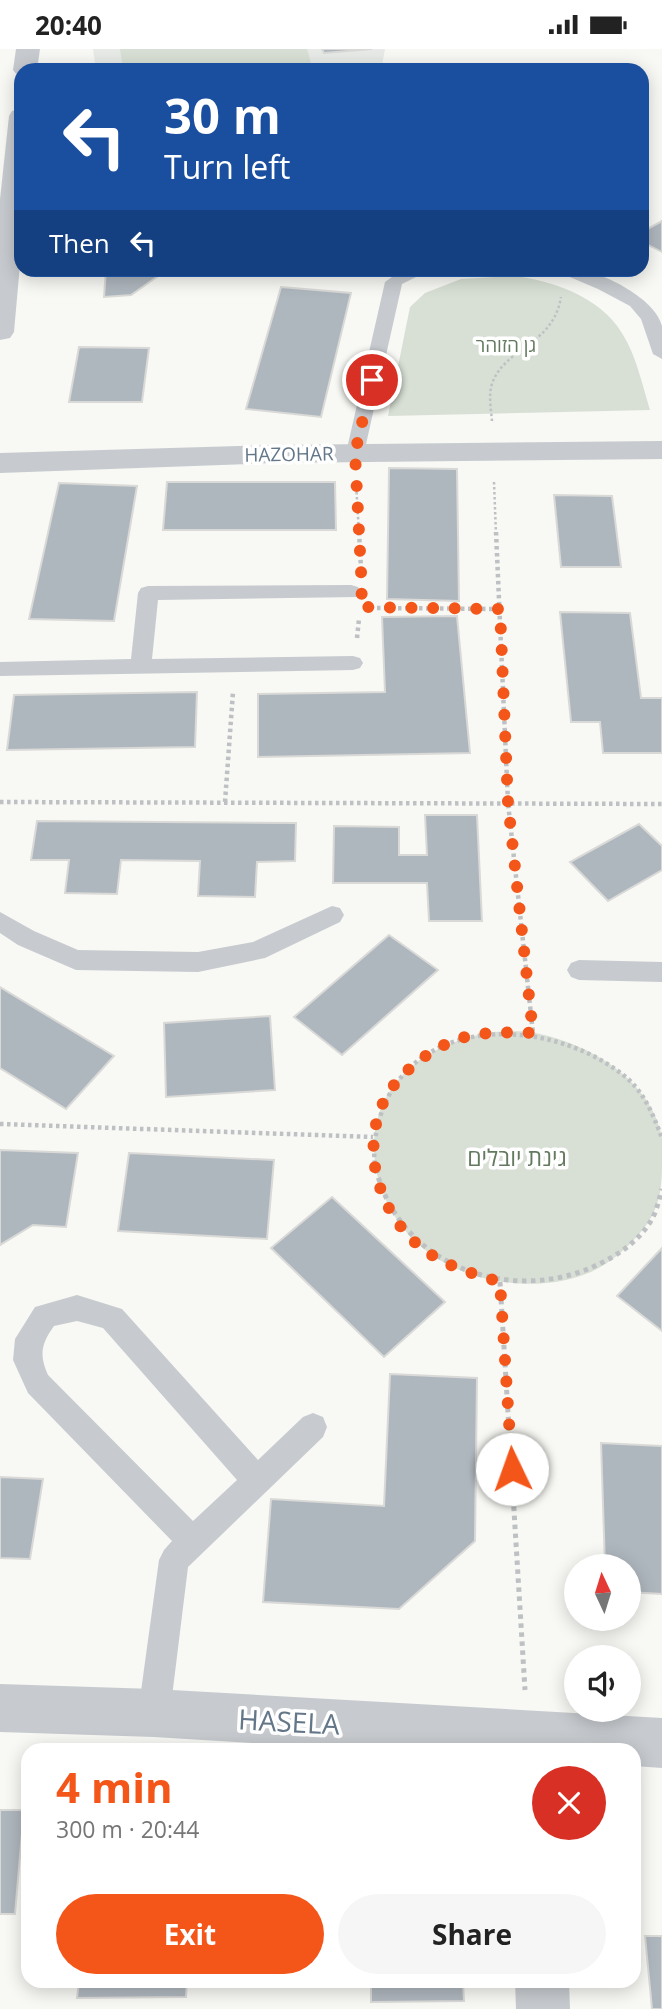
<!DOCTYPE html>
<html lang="en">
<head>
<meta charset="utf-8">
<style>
  :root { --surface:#fff; --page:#f6f6f6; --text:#222; --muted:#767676; --accent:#f45518 }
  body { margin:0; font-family:"Open Sans","Noto Sans Hebrew",sans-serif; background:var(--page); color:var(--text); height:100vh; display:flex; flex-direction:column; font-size:26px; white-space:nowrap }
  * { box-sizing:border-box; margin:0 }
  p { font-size:23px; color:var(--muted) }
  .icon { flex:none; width:38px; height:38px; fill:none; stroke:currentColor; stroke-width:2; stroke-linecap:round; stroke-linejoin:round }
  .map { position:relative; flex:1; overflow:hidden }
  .drawer { position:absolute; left:21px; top:1694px; width:620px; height:245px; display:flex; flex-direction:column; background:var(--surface); border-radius:21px; box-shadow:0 4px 18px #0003 }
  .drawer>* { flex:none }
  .top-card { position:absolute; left:14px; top:14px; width:635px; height:214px; border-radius:21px; box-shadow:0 4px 18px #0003; background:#1a4fa0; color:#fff; overflow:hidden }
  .needle { width:46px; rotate:356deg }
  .buttons { position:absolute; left:564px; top:1505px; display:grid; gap:14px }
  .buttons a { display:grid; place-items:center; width:77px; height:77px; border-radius:50%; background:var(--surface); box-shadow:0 4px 18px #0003; font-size:35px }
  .pin { position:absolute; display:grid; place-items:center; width:60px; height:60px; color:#fff; margin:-30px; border:4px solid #fff; border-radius:50%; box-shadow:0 2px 7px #0007 }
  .me { position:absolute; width:77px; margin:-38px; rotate:357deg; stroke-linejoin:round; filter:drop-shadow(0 0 5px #0008) }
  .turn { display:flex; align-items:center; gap:24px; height:147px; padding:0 35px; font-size:32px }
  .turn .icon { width:91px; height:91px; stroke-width:2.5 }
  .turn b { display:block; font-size:49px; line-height:60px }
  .then { display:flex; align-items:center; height:66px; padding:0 35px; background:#0003; gap:14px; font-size:26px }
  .round { display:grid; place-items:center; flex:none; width:74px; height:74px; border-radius:37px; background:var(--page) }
  .head { display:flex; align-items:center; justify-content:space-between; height:119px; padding:0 35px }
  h1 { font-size:42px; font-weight:700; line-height:52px; color:var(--accent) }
  .cta { display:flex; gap:14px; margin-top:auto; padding:14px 35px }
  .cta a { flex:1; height:80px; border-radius:42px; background:var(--accent); color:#fff; font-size:28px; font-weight:700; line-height:80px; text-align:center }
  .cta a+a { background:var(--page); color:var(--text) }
  .status { display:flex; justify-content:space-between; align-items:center; height:49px; padding:0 35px; background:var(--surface); direction:ltr }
  .status svg { height:19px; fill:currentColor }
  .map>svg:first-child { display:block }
  .built { fill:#e8eae8 }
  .green { fill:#d8e0d5 }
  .building { fill:#afb7be; stroke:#d9d9d7; stroke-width:2 }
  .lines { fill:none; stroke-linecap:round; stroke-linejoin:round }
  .path-far2 { stroke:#bec1c3; stroke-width:2.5; stroke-dasharray:2.5 2.5; stroke-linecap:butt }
  .path-far1 { stroke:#bec1c3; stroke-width:4.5; stroke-dasharray:3.5 3.5; stroke-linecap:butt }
  .path { stroke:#bec1c3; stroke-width:5; stroke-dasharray:4.5 4.5; stroke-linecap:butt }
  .lane { fill:#c7cbcf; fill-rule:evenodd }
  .street { fill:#c7cbcf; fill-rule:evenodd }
  .route { stroke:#f45518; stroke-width:12; stroke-dasharray:0 21.6 }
  .labels { text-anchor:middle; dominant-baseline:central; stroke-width:7; stroke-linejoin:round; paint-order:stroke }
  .far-park-label { font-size:19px; fill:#647a5f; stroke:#fff }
  .far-street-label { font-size:19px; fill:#647789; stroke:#fff }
  .park-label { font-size:23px; fill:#647a5f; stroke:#fff }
  .near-street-label { font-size:28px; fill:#647789; stroke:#fff }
</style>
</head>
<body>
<div class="status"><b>20:40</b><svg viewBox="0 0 49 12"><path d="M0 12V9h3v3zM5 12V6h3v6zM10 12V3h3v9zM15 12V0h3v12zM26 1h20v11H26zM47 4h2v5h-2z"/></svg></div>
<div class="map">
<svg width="662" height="1960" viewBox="0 0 662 1960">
  <rect width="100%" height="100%" fill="#f8f8f4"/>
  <polygon class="built" points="93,0 385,0 381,21 96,21"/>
  <g class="green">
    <polygon points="120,0 307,0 313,21 123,21"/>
    <path d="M 515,227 C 559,233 607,251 627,293 C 638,314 643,339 650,361 L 388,367 L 410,258 L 425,244 L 461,230 Z"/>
    <path d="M 488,983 C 503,983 520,981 535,984 C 588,994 652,1031 662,1089 C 662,1097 662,1107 662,1116 C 662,1140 659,1160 644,1179 C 630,1197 612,1213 591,1223 C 537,1246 461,1235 417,1194 C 367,1147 355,1066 411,1018 C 434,998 460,991 488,983 Z"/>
  </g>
  <g class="building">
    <polygon points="322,0 372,0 324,4"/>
    <polygon points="662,172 662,203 642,193 642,183"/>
    <polygon points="106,220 168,220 131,246 104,248"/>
    <polygon points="281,238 351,244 321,368 246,360"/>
    <polygon points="79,298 149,299 142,353 69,353"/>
    <polygon points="389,419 457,420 459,552 387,550"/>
    <polygon points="167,433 335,433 336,481 163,481"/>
    <polygon points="59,434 137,437 114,572 29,570"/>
    <polygon points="554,446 612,447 621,518 561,518"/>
    <polygon points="560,563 630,564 641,649 662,649 662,704 603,704 600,673 571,673"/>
    <polygon points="457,567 470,704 258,708 258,645 385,643 382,568"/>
    <polygon points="197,643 195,698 7,701 14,646"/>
    <polygon points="425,766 477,766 482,872 429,872 427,834 333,834 334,777 399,778 399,806 427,806"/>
    <polygon points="37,772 296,774 295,812 257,813 255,848 198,847 200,812 121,811 117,845 65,844 69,811 31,811"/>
    <polygon points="639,775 662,797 662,821 608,852 570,813"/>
    <polygon points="389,886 438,921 342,1006 294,968"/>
    <polygon points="0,938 114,1007 66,1060 0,1019"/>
    <polygon points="270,967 275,1041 166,1048 164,974"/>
    <polygon points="0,1101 78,1104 66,1178 33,1176 0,1196"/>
    <polygon points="129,1104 274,1111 267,1190 118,1182"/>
    <polygon points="332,1148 445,1253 384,1308 271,1199"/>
    <polygon points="662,1199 662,1282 617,1247"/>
    <polygon points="390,1325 477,1329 475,1492 399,1560 263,1553 271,1450 384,1457"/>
    <polygon points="601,1394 662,1397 662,1545 628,1543 628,1517 605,1517"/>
    <polygon points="0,1428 43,1430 30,1510 0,1509"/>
    <polygon points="0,1761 24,1761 15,1865 0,1865"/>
    <polygon points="645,1887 662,1887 662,1960 652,1960"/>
    <polygon points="79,1932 187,1932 186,1948 77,1949"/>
    <polygon points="371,1932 463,1932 464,1952 371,1953"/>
  </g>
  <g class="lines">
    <g class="path-far2">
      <path d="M 492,372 C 491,361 489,349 491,338 C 502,298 553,298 561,248"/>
      <polyline points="356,433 359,485"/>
      <polyline points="494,433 496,485"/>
    </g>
    <g class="path-far1">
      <polyline points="359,483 361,519"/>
      <polyline points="496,483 508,754 533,984"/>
      <polyline points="377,559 500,560"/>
      <polyline points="357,589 359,570"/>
      <polyline points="0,753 662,755"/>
      <polyline points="225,753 233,643"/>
      <polyline points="0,1075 373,1088"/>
      <path d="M 376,1122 C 372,1101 375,1085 381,1065 C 416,961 557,969 628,1030 C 645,1045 654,1068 662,1089"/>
    </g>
    <g class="path">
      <path d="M 376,1120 C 400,1219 514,1257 599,1215 C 620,1205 640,1191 652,1170 C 657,1161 659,1150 662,1140"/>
      <polyline points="500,1233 525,1641"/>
    </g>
    <g class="lane">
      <polygon points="403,220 432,220 402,235 364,404 362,408 348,408 346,404 385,233"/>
      <path d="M 551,220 C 560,220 570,219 578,220 C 604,224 656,250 662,277 C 662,287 662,300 662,310 L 653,305 L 641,270 L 630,257 L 598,240 Z"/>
      <polygon points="351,536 358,538 361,543 358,548 158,551 152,610 353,607 360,609 363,614 360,619 353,621 0,627 0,613 131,610 138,544 141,539 148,537"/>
      <polygon points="332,857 340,859 344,866 340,873 265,909 198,923 76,921 18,896 0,884 0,863 34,882 78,901 198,903 253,893"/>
      <polygon points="579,911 662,913 662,933 579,931 571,928 567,921 571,914"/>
      <path d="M 77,1246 L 122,1260 L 258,1411 L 303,1368 L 313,1364 L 323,1368 L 327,1378 L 323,1388 L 188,1518 L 170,1664 L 165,1675 L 154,1680 L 143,1675 L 138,1664 L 159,1511 L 164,1501 L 172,1492 L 28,1344 L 13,1311 L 15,1290 L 35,1258 ZM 77,1272 L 103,1279 L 237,1431 L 193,1472 L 48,1326 C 39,1306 41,1295 54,1277 Z"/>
    </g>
    <g class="street">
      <polygon points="16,0 40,0 37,21 21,21 21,27 17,26 13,21"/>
      <polygon points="21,60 21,204 14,283 10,289 0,291 0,150 9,67 12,62"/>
      <polygon points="662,392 662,410 275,414 0,424 0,404 275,396"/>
      <polygon points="0,1635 154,1640 662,1669 662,1719 634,1717 634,1701 364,1701 154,1688 0,1683"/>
      <polygon points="515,1932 569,1932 570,1960 516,1960"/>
    </g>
  </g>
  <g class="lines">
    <path class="route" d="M 372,331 L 355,404 L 362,542 L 360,558 L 500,560 L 508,754 L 533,984 C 503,983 470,982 444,996 C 421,1008 397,1027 385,1050 C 360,1099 378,1161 418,1196 C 442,1216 471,1224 500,1233 L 512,1420"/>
  </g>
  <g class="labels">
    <g class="far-park-label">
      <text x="506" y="296">גן הזוהר</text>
    </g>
    <g class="far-street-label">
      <text transform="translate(289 405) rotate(-1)">HAZOHAR</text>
    </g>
    <g class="park-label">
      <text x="517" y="1108">גינת יובלים</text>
    </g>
    <g class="near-street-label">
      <text transform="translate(289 1672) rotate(3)">HASELA</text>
    </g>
  </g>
</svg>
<div class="buttons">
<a><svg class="needle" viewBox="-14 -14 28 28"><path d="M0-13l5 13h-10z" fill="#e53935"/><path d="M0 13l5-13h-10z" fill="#767676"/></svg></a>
<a><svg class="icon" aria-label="sound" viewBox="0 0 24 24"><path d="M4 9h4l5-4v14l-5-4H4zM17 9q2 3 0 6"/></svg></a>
</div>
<div class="pin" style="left:372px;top:331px;background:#d93025"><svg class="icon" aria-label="arrive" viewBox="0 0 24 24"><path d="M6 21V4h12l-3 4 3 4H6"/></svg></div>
<svg class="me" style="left:512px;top:1420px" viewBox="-20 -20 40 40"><circle r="19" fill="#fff"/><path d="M0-13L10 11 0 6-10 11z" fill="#f45518"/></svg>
<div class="top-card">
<div class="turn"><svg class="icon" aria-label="left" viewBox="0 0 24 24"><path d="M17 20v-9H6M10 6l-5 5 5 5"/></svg><div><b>30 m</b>Turn left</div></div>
<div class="then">Then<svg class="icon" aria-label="left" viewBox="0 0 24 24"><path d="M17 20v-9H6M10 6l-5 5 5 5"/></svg></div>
</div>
<section class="drawer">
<div class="head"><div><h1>4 min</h1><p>300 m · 20:44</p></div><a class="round" style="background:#d93025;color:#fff"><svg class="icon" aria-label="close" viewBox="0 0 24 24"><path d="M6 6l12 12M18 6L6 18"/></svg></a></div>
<div class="cta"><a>Exit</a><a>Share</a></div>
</section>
</div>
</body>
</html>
